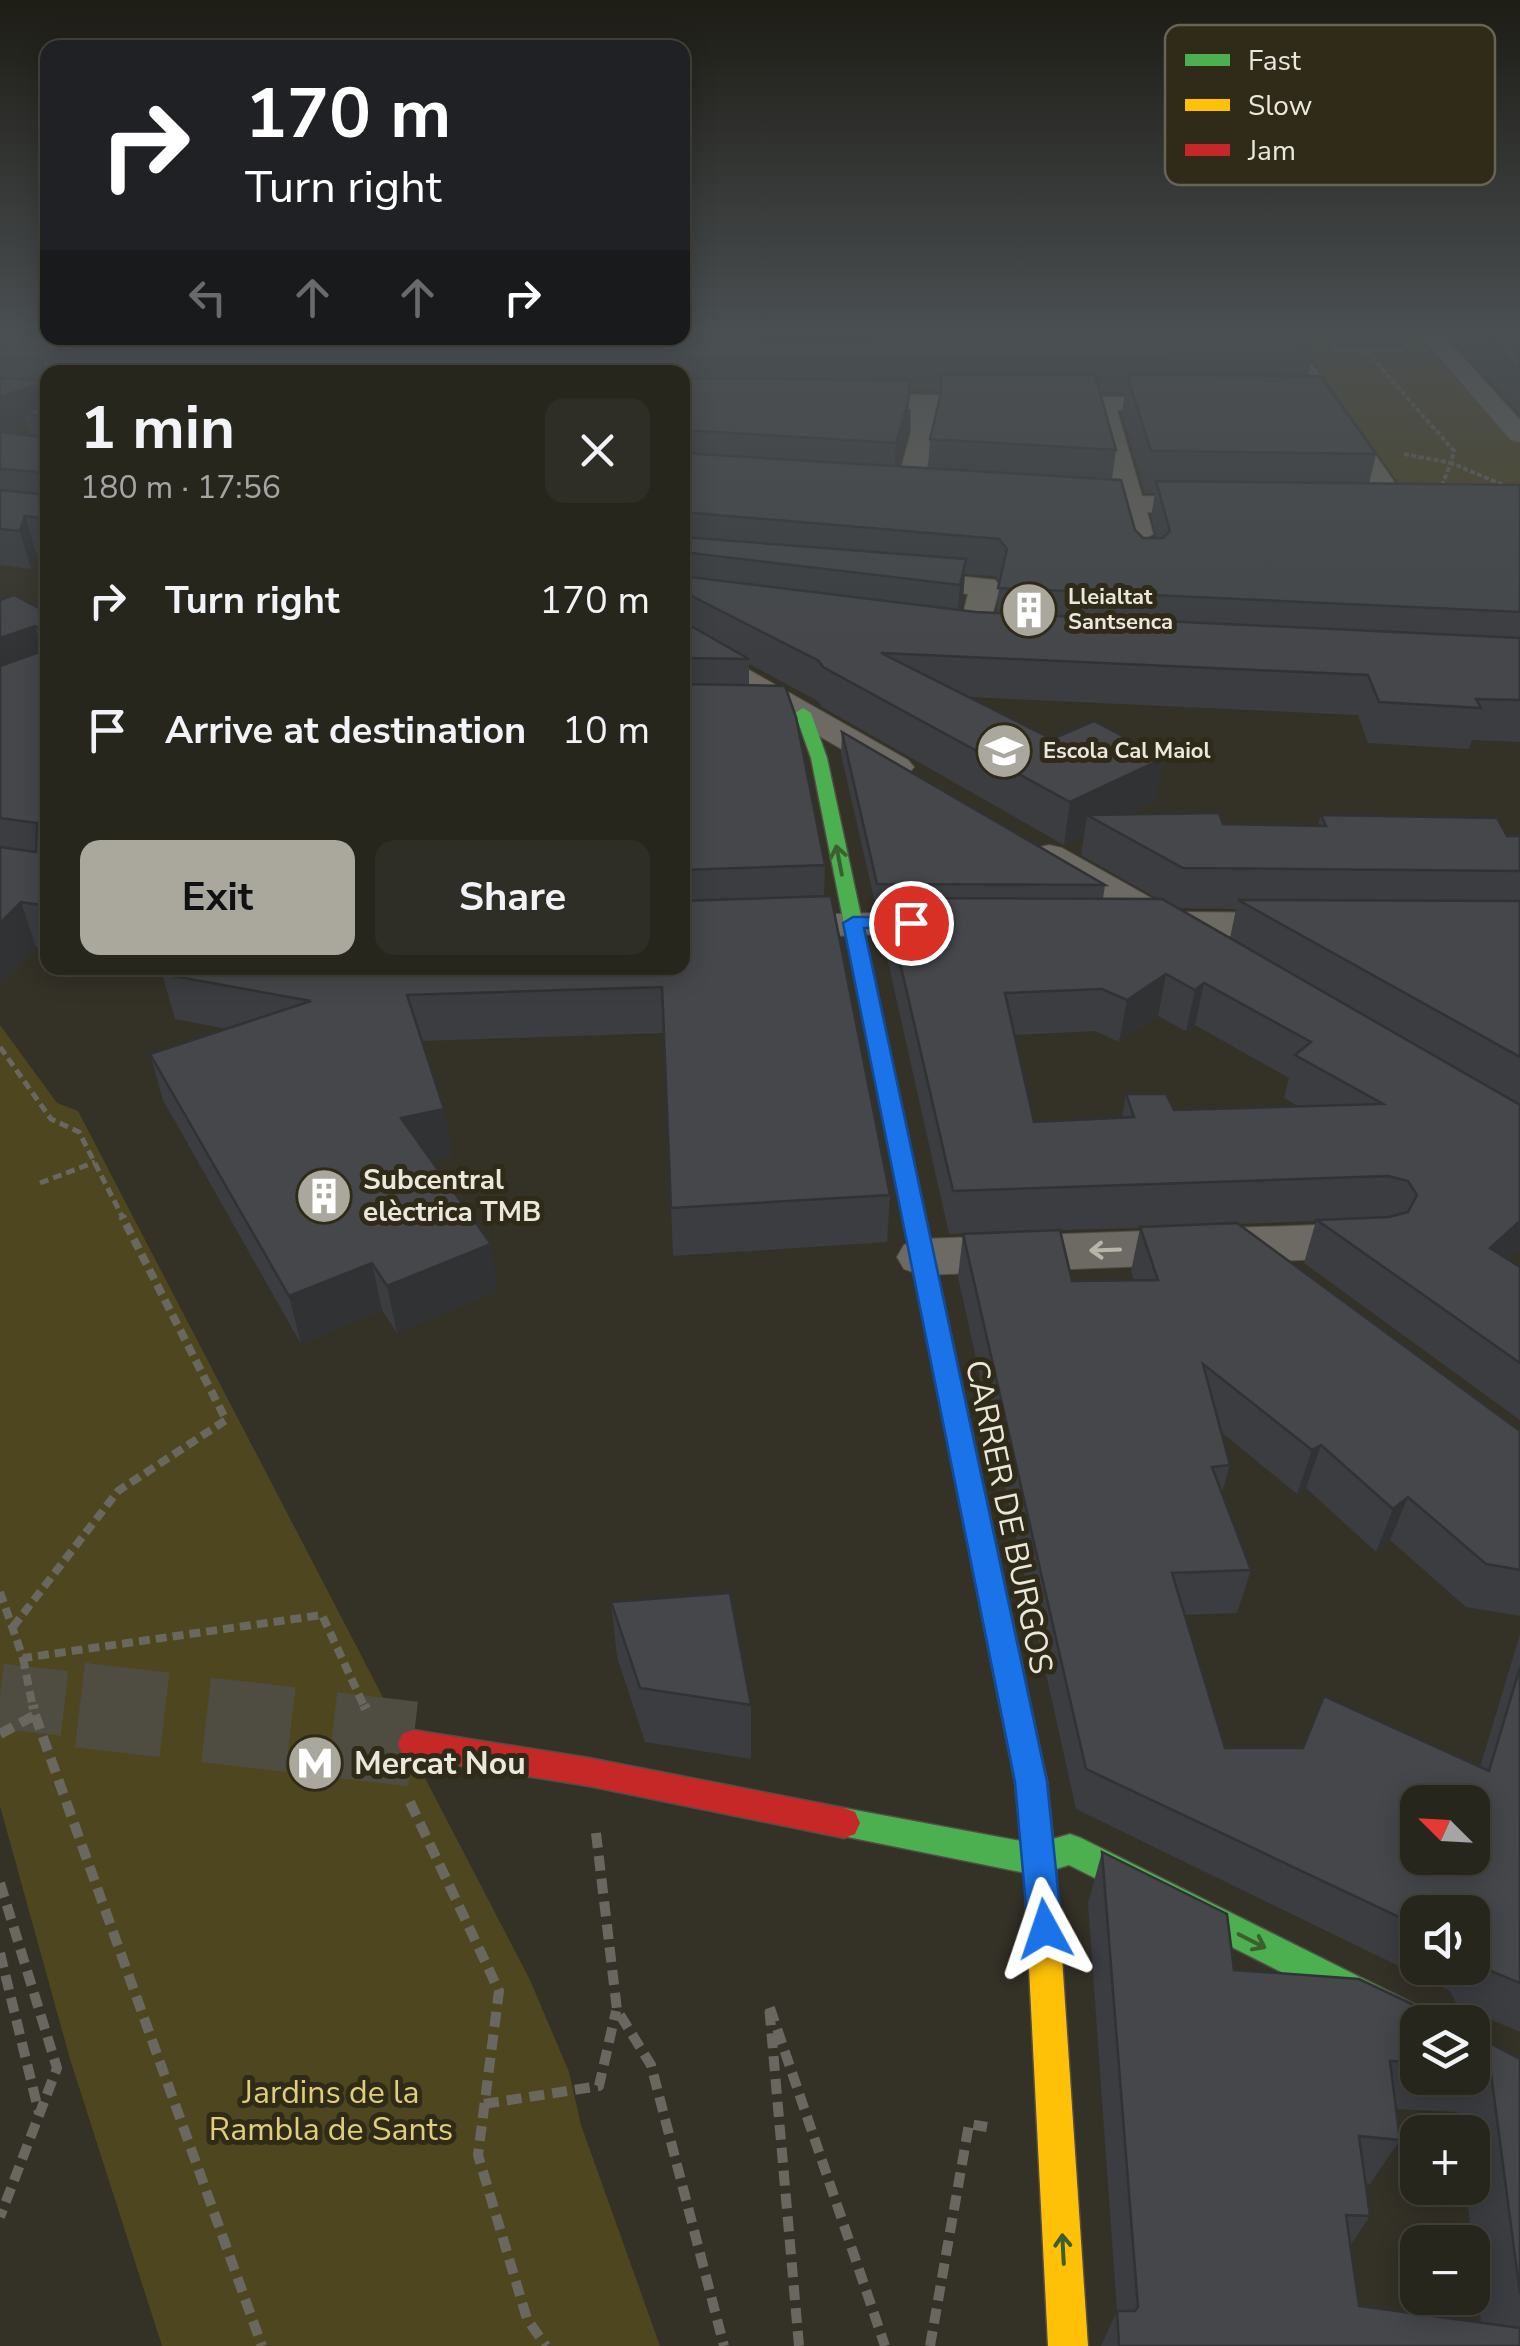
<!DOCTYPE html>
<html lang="en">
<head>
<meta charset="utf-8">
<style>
  :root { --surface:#27261d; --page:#2f2e26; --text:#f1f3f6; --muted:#a4a5a4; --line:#43433b; --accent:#aaa89d }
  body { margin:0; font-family:"Nunito Sans",sans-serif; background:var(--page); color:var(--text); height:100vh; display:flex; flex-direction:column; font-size:38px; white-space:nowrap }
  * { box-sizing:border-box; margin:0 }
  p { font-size:32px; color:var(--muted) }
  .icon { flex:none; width:55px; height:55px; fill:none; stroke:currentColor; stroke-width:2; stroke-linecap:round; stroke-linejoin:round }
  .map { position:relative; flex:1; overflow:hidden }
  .drawer { position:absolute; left:40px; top:365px; width:650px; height:610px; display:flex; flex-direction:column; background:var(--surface); border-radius:20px; box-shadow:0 5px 25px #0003,0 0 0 2px var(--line) }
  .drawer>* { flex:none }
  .guide { position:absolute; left:40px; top:40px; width:650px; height:305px; border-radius:20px; box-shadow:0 5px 25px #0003,0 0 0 2px var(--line); background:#202124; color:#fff; overflow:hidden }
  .needle { width:65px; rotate:294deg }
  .fabs { position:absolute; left:1400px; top:1785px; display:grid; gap:20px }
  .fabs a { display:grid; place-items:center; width:90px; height:90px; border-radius:20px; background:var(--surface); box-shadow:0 5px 25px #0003,0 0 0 2px var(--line); font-size:50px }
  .pin { position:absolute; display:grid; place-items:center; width:85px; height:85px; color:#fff; margin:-42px; border:5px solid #fff; border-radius:50%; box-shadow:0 2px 10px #0007 }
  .me { position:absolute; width:110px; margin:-55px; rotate:355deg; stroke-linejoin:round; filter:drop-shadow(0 0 8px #0008) }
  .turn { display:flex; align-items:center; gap:35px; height:210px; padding:0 40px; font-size:45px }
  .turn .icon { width:130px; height:130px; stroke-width:2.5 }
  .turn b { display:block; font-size:70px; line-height:85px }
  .lanes { display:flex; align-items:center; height:95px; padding:0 40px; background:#0003; justify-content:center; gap:50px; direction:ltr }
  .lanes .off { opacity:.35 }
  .round { display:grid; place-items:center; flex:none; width:105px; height:105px; border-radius:20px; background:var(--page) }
  .overview { display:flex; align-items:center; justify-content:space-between; height:170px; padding:0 40px }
  h1 { font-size:60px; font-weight:700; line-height:75px }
  .action { display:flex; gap:20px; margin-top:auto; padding:20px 40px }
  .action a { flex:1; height:115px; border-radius:20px; background:var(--accent); color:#111; font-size:40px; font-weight:700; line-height:115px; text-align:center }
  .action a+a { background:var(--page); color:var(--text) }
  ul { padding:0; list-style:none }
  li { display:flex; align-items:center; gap:30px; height:130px; padding:0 40px }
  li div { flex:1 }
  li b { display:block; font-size:38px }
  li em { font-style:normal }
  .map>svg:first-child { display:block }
  .green { fill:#4e461f }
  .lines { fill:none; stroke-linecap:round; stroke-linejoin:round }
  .secondary-tunnel-far1 { stroke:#4f4d42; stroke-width:65; stroke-dasharray:65 32; stroke-linecap:butt }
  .secondary-tunnel { stroke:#4f4d42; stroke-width:85; stroke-dasharray:85 42; stroke-linecap:butt }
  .street-casing { stroke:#504e45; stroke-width:2 }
  .fast-casing { stroke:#504e45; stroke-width:3 }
  .slow-casing { stroke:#504e45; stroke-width:3 }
  .jam-casing { stroke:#504e45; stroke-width:3 }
  .path-far3 { stroke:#69675f; stroke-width:4; stroke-dasharray:5 2.5; stroke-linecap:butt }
  .path-far2 { stroke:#69675f; stroke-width:5; stroke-dasharray:9 5; stroke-linecap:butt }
  .path-far1 { stroke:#69675f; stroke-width:8; stroke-dasharray:11 6; stroke-linecap:butt }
  .path { stroke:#69675f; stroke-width:10; stroke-dasharray:15 8; stroke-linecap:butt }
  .street { fill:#6c6a62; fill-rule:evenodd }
  .fast { fill:#4caf50; fill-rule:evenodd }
  .slow { fill:#ffc107; fill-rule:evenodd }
  .jam { fill:#c62828; fill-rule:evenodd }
  .wall { fill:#3b3d40; fill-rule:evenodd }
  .shaded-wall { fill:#303234 }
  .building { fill:#45474a; stroke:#303234; stroke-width:2.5; fill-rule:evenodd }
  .oneway { stroke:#3b602e }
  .oneway2 { stroke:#b8b6ab }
  .route { fill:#1a73e8; stroke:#114b97; stroke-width:2.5 }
  .labels { text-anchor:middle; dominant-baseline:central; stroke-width:10; stroke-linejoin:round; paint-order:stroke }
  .far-poi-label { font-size:22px; font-weight:bold; fill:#eae8dc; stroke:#2f2b18; text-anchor:start }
  .poi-label { font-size:28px; font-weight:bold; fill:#eae8dc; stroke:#2f2b18; text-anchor:start }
  .near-street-label { font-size:32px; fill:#eae8dc; stroke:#2f2b18 }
  .near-poi-label { font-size:32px; font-weight:bold; fill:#eae8dc; stroke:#2f2b18; text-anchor:start }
  .near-park-label { font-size:32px; fill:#e0ce79; stroke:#2f2b18 }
  .key { fill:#2f2b18; stroke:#676453; stroke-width:2.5 }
  .key-label { font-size:28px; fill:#eae8dc }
</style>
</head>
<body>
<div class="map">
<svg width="1520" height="2346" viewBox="0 0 1520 2346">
  <rect width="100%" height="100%" fill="#343227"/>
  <g class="green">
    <polygon points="1294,335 1416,335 1520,444 1520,506 1413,504"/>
    <polygon points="0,1025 57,1103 78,1111 530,1980 569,2072 581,2125 660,2346 162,2346 70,2059 0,1806"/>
  </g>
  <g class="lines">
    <polyline class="secondary-tunnel-far1" points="0,1696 102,1708"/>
    <polyline class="secondary-tunnel" points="80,1705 413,1744"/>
    <g class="street-casing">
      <g id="street">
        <polygon points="1270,335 1292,335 1413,509 1409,515 1389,515"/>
        <polygon points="1420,335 1443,335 1520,420 1520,442 1511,440"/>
        <polygon points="847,394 1193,398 1197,403 1185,410 1117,410 1142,496 1218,499 1232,507 1218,515 1147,512 1153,534 1139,542 1125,534 1119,511 1055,507 1052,501 1055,495 1115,495 1093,410 935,409 935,432 921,492 917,498 899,498 895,492 911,432 911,409 839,406 835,401 839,396"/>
        <polygon points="899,570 995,580 1000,586 984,646 962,646 957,639 968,594 889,585 884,579 889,573"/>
        <polygon points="682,632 908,760 914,767 908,774 896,778 884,774 682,655"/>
        <polygon points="1049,845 1062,848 1176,912 1299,913 1313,917 1319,925 1313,933 1299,937 1192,936 1177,941 1132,932 1126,924 1130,918 1036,864 1030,856 1036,848"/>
        <polygon points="949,911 963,915 969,923 963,931 682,942 682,918"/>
        <polygon points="1374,1223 1392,1228 1399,1240 1392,1252 1374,1257 922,1275 904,1269 897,1257 904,1245 922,1239"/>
      </g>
    </g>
    <g class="fast-casing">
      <polygon id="fast" points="803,708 811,713 827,758 1047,1782 1053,1839 1070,1834 1081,1838 1430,2012 1435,2022 1418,2022 1418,2041 1069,1865 1056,1869 1052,1879 1040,1884 1028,1879 1026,1873 833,1834 828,1823 833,1812 844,1808 1021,1841 1015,1782 811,758 795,713"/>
    </g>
    <g class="slow-casing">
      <polygon id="slow" points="1040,1852 1052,1857 1056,1868 1088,2346 1048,2346 1024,1868 1028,1857"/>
    </g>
    <g class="jam-casing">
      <polygon id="jam" points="413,1730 589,1758 844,1808 855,1812 860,1823 855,1834 844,1838 589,1786 413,1758 402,1754 398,1744 402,1734"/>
    </g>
    <g class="path-far3">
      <polyline points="1332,351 1404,351"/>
      <polyline points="1367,352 1454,451 1451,463 1520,492"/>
      <polyline points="1404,454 1451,463 1440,490"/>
    </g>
    <g class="path-far2">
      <polyline points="0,1047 51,1119 79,1132 123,1218"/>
      <polyline points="40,1183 95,1162"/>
    </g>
    <g class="path-far1">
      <polyline points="0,1592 23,1658 322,1615 365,1708"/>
      <polyline points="13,1627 118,1491 226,1420 122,1216"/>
      <polyline points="23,1658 33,1708"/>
    </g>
    <g class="path">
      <polyline points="364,1705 366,1709"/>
      <polyline points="35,1715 262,2346"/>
      <polyline points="0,1734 35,1715 33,1705"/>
      <polyline points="410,1802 499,1991 478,2155 527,2319 546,2346"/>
      <polyline points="596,1833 617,2010 651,2065 724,2346"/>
      <polyline points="0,1883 57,2068 0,2217"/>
      <polyline points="0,1953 39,2113"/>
      <polyline points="484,2104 599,2086 616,2011"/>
      <polyline points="799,2346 769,2005 885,2346"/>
      <polyline points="930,2346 969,2124 987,2127"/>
    </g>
    <use href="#street" class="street"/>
    <use href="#fast" class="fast"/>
    <use href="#slow" class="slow"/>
    <use href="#jam" class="jam"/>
  </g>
  <g class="wall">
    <path d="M 0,335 L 48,338 L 1293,335 L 1311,361 L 1308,375 L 1376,454 L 1369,484 L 1520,485 L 1520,742 L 1472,740 L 1469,749 L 1368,743 L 1358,715 L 970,697 L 1156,801 L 1127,815 L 1223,824 L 1318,825 L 1321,815 L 1520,836 L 1520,1248 L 1508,1259 L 1520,1267 L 1520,1420 L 1304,1263 L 1316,1221 L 1238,1224 L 1520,1431 L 1520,1616 L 1466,1607 L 1390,1540 L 1376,1552 L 1306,1488 L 1297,1494 L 1221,1432 L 1230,1465 L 1222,1493 L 1251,1570 L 1237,1613 L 1185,1615 L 1225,1748 L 1480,1767 L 1520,1634 L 1520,2032 L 1457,2005 L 1450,1991 L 1076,1809 L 958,1277 L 963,1234 L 982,1233 L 949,1234 L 883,939 L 885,907 L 876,907 L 841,754 L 842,732 L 1105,885 L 1103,899 L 1158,899 L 1081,855 L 1084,835 L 1064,845 L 822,707 L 818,701 L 749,664 L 749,685 L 825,865 L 824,896 L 890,1195 L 887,1242 L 673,1256 L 664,1033 L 422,1041 L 444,1109 L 452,1156 L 431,1161 L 498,1291 L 397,1333 L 382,1310 L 301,1344 L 163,1100 L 150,1054 L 226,1029 L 175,1019 L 162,974 L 682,968 L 682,372 L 48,372 L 48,554 L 36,553 L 31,569 L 0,565 ZM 909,391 L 940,391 L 940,400 L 930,439 L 928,468 L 898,466 L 907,431 ZM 1100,392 L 1125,392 L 1122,414 L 1145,493 L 1155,493 L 1151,517 L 1156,538 L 1143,538 L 1135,530 L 1112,479 L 1116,450 ZM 27,424 L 30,436 L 3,433 ZM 965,574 L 995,576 L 1000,582 L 996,613 L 960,610 L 963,597 ZM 1179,908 L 1236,909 L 1230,938 ZM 1158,1016 L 1186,1031 L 1195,1025 L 1289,1078 L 1284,1098 L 1298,1106 L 1174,1110 L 1126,1094 L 1122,1118 L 1034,1122 L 1015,1035 L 1095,1031 L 1119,1042 ZM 1140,1228 L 1131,1271 L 1134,1280 L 1072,1281 L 1060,1230 ZM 1418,1912 L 1472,1912 L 1472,1968 L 1418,1968 Z"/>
    <polygon points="1448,335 1520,335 1520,414"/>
    <polygon points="0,600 48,613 48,949 36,947 0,984"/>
    <polygon points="611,1602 751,1705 751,1759 645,1742 617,1657"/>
    <path d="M 1102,1852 L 1234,1970 L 1418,2022 L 1418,2078 L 1472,2078 L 1472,2034 L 1520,2059 L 1520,2346 L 1101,2346 L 1117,2311 L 1088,1903 ZM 1396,2109 L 1457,2112 L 1460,2132 L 1472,2132 L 1472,2188 L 1466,2188 L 1481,2323 L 1359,2306 L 1350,2246 L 1370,2216 L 1366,2183 L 1370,2184 L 1400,2140 Z"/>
  </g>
  <g class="shaded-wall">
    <polygon points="153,338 222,338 163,363 150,343"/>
    <polygon points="41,383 42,416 24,414 27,424 0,434 0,397"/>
    <polygon points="909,398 907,431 894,478 896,443"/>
    <polygon points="25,516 36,553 31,569 20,531"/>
    <polygon points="966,559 963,597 957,624 960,585"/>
    <polygon points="35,626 47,665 0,683 0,638"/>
    <polygon points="1164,758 1156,801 1105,825 1087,815 1084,835 1064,845 1070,802"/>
    <polygon points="21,902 36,947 0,984 0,923"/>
    <polygon points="1166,974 1158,1016 1119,1042 1127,1000"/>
    <polygon points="1204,983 1195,1025 1186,1031 1195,990"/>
    <polygon points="444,1109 452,1156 409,1165 401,1118"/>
    <polygon points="1520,1221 1520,1248 1473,1292 1490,1248"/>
    <polygon points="491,1244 498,1291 397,1333 387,1286"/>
    <polygon points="372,1263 382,1310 301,1344 289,1296"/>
    <polygon points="1321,1445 1306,1488 1297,1494 1312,1450"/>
    <polygon points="1408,1497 1390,1540 1376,1552 1393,1509"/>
  </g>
  <g class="building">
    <polygon points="0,335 48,335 48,338 153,338 150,343 189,343 203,338 533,338 557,340 874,343 886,335 1293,335 1311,361 681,357 677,360 680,372 48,372 48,519 25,516 20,531 0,529 0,490 40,494 39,472 0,469 0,432 41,437 42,416 24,414 42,406 41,383 0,397 0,378 39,380 43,376 42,360 0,357"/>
    <polygon points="1486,335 1520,335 1520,371"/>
    <polygon points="941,374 1095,375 1116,450 930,439 941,393"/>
    <polygon points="1127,375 1320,376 1376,454 1151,451"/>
    <polygon points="682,378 909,380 909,398 896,443 682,430"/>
    <polygon points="682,453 1121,480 1135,530 1143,538 1163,538 1170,531 1156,481 1520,485 1520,612 998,588 1007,549 999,539 682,512"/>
    <polygon points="682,537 966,559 960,585 682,552"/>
    <polygon points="682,576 976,612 1520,638 1520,700 1476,699 1481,708 1379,702 1368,675 881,653 1052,739 1094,721 1164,758 1070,802 823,667 819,661 682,591"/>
    <polygon points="14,595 48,613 48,906 21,902 0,923 0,847 36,852 37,823 0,818 0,666 39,652 40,629 35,626 0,638 0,600"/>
    <polygon points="682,621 749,659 682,658"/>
    <polygon points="682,684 785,686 796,717 825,865 682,870"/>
    <polygon points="842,732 1105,885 877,884"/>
    <polygon points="1219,813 1223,824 1326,826 1321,815 1497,818 1507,836 1520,836 1520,871 1183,868 1087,815"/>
    <polygon points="831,896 890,1195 671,1208 662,987 407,995 444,1109 401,1118 491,1244 387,1286 372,1263 289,1296 150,1054 311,1001 162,974 168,968 682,968 682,901"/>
    <path d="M 885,898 L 1162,899 L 1520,1105 L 1520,1221 L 1490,1248 L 1520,1267 L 1520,1363 L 1317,1220 L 1389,1217 L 1408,1212 L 1417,1195 L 1408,1181 L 1388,1176 L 953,1191 ZM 1166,974 L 1195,990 L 1204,983 L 1311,1042 L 1295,1055 L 1383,1104 L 1174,1110 L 1166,1094 L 1126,1094 L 1134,1117 L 1034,1122 L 1005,993 L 1102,989 L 1127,1000 Z"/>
    <polygon points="1238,900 1520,901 1520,1057"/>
    <path d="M 1237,1223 L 1520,1431 L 1520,1570 L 1486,1564 L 1408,1497 L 1393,1509 L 1321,1445 L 1312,1450 L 1203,1364 L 1230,1465 L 1212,1467 L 1251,1570 L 1172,1573 L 1225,1748 L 1303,1748 L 1324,1696 L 1489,1771 L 1520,1667 L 1520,1983 L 1481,1967 L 1472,1952 L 1472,1912 L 1418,1912 L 1418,1926 L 1086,1769 L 963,1234 L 1060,1230 L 1072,1281 L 1158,1280 L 1140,1227 ZM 1418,1802 L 1472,1802 L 1472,1858 L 1418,1858 Z"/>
    <polygon points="730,1593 751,1705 640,1688 611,1602"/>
    <polygon points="1102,1852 1227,1914 1234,1970 1359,1979 1450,2022 1418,2022 1418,2062 1390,2061 1400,2140 1359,2136 1370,2216 1346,2215 1359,2306 1520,2328 1520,2346 1119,2346 1117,2311 1135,2311 1138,2307"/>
    <polygon points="1472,2034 1520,2059 1520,2294 1490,2066 1472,2065"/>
  </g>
  <defs><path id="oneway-shaft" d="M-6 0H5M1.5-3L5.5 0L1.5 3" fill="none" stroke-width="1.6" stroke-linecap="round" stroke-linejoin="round" transform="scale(2.5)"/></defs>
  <g class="oneway">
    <use href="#oneway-shaft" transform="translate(839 860) rotate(-101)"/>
    <use href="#oneway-shaft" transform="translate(1252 1941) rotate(27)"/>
    <use href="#oneway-shaft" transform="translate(1063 2249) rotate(-93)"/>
  </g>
  <use class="oneway2" href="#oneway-shaft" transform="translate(1105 1250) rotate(178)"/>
  <linearGradient id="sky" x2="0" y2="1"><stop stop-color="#1d1c15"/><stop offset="0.5" stop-color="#4a4f52"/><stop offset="1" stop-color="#4a4f52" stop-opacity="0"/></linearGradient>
  <rect width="1520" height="664" fill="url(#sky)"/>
  <polygon class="route" points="853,917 911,917 921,923 911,928 864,928 1047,1782 1062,1929 1057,1941 1045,1946 1033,1941 1028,1929 1015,1782 843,923"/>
  <defs>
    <g id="building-disc" transform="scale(2.875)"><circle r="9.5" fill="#aaa89d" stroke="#2f2b18"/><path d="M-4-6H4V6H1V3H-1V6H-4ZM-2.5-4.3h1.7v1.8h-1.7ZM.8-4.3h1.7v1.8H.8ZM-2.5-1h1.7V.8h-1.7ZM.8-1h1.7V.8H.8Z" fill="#fff"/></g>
    <g id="school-disc" transform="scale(2.875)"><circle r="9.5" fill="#aaa89d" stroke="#2f2b18"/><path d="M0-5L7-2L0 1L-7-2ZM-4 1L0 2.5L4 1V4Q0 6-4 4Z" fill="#fff"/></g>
    <g id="metro-disc" transform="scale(2.875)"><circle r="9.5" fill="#aaa89d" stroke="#2f2b18"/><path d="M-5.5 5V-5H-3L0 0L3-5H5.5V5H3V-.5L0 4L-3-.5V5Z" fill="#fff"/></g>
  </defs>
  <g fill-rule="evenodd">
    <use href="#building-disc" x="1029" y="610"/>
    <use href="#school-disc" x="1004" y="751"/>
    <use href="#building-disc" x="324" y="1196"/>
    <use href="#metro-disc" x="315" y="1763"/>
  </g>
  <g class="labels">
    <g class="far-poi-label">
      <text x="1068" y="597">Lleialtat<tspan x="1068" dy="25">Santsenca</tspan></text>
      <text x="1043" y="751">Escola Cal Maiol</text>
    </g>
    <g class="poi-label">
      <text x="363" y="1180">Subcentral<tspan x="363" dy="32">elèctrica TMB</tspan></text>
    </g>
    <g class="near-street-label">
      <text transform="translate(1009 1517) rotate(78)">CARRER DE BURGOS</text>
    </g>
    <g class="near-poi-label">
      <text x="354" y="1763">Mercat Nou</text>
    </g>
    <g class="near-park-label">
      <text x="331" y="2092">Jardins de la<tspan x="331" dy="37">Rambla de Sants</tspan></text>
    </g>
  </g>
  <rect x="1165" y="25" width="330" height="160" rx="15" class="key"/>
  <rect x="1185" y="54" width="45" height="12" fill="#4caf50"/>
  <rect x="1185" y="99" width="45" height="12" fill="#ffc107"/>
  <rect x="1185" y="144" width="45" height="12" fill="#c62828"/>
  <g class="key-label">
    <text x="1248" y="70">Fast</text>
    <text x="1248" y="115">Slow</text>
    <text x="1248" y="160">Jam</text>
  </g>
</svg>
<div class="fabs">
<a><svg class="needle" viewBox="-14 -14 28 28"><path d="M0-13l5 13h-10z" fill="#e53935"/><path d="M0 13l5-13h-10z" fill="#a4a5a4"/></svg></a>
<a><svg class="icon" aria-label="sound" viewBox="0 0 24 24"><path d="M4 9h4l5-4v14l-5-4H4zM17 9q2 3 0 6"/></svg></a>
<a><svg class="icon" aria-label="layers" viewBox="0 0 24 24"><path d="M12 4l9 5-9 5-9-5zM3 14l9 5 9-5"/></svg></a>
<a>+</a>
<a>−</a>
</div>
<div class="pin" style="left:911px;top:923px;background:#d93025"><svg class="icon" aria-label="arrive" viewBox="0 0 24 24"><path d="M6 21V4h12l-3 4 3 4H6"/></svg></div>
<svg class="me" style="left:1045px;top:1929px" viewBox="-20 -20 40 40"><path d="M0-17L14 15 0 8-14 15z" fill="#1a73e8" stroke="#fff" stroke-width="4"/></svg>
<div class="guide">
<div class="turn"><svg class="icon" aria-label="right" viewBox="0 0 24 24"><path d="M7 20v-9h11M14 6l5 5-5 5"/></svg><div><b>170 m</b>Turn right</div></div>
<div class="lanes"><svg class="icon off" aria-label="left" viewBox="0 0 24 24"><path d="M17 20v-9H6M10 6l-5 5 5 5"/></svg><svg class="icon off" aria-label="ahead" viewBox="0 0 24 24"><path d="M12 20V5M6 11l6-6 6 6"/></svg><svg class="icon off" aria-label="ahead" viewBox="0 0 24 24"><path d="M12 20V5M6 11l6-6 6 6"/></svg><svg class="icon" aria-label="right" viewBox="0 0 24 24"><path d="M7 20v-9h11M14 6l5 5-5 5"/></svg></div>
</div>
<section class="drawer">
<div class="overview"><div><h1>1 min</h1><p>180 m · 17:56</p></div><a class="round"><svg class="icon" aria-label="close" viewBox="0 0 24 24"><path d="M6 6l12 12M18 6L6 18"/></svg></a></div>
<ul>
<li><svg class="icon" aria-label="right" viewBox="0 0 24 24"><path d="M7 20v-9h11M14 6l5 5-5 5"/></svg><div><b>Turn right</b></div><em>170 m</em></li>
<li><svg class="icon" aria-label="arrive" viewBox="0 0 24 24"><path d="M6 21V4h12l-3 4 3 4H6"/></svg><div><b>Arrive at destination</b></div><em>10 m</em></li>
</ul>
<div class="action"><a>Exit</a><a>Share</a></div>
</section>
</div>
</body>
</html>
